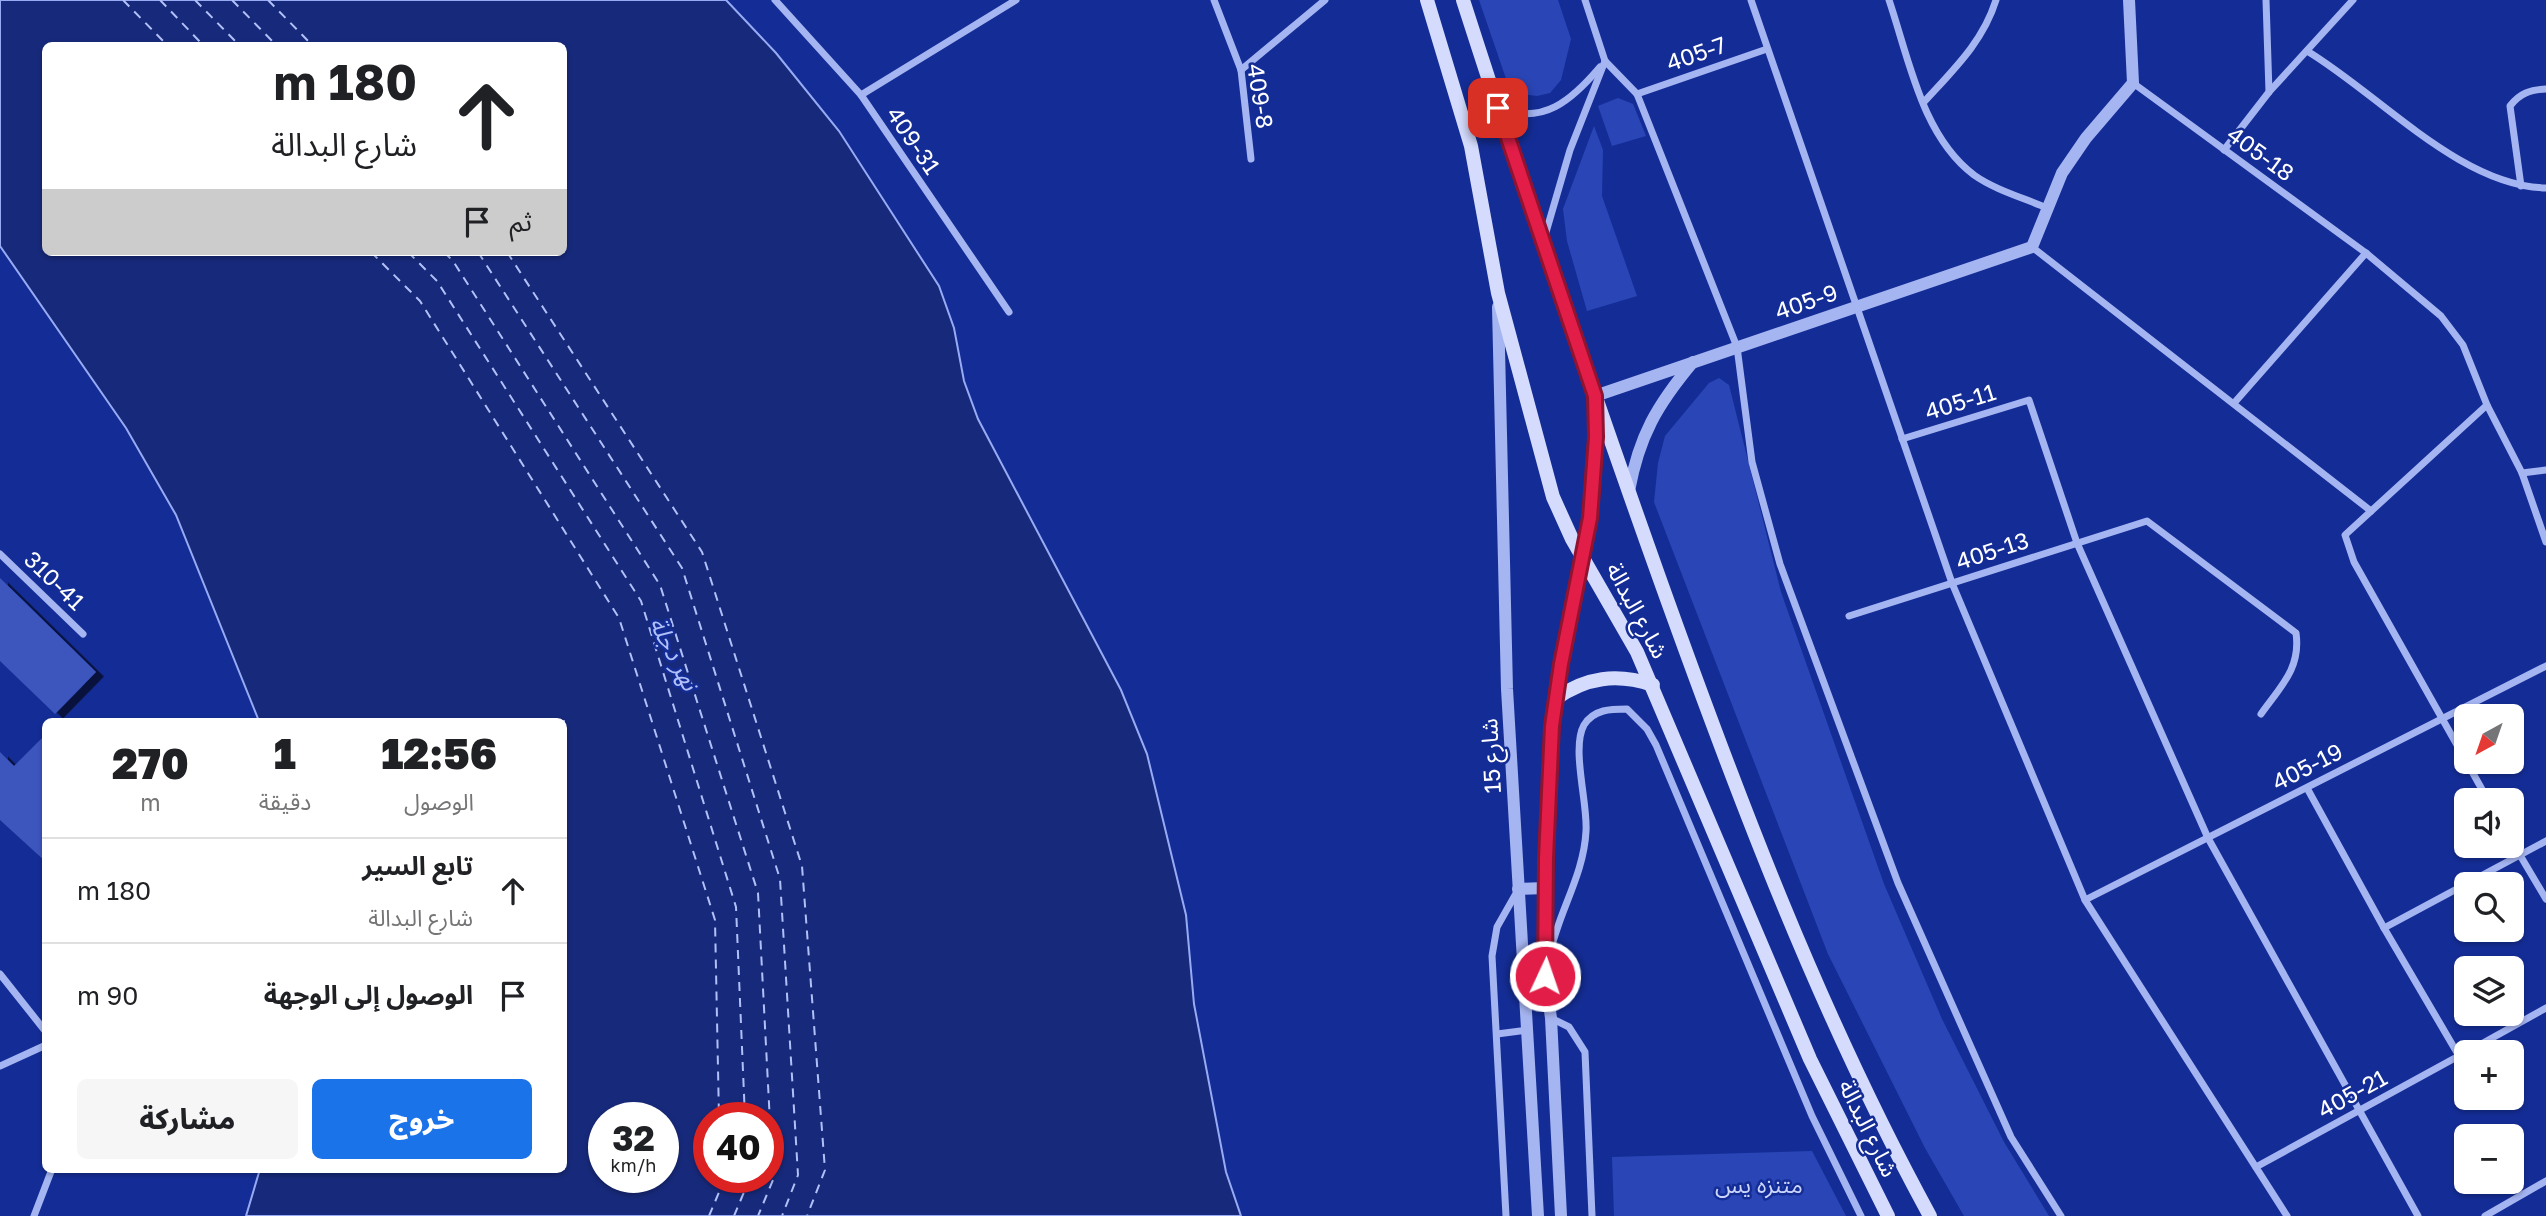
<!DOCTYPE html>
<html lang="ar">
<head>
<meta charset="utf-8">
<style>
  :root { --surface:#fff; --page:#f6f6f6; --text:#202124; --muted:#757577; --line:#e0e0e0; --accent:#1a73e8 }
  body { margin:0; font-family:"Golos Text","Noto Sans Arabic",sans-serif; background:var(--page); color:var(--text); direction:rtl; height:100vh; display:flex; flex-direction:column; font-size:26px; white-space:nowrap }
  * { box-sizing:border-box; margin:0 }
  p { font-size:23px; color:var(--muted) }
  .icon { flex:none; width:38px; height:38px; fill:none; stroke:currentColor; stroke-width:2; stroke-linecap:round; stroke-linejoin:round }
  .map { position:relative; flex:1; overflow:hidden; direction:ltr }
  .side { position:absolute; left:42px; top:718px; width:525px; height:455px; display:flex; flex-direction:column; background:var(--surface); border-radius:10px; box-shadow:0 2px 5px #0004; direction:rtl }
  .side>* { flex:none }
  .guide { position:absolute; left:42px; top:42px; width:525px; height:214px; border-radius:10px; box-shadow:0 2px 5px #0004; direction:rtl; background:#fff; color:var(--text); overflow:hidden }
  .needle { width:46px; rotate:220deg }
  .tools { position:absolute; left:2454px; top:704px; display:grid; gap:14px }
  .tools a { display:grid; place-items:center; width:70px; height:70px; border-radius:10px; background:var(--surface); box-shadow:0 2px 5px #0004; font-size:35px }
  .speed { position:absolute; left:588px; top:1102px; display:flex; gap:14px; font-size:35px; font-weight:700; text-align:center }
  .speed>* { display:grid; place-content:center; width:91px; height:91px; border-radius:50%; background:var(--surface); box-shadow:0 2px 5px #0004; line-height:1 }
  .speed small { font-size:18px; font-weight:400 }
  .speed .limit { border:10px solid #d22; background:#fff; color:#111 }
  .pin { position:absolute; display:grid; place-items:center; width:60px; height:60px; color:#fff; margin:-30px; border-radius:14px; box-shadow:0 4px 10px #0006 }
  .me { position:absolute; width:77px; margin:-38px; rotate:3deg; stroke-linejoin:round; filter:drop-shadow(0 0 5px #0008) }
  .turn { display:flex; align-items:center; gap:24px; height:147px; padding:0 35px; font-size:32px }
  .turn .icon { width:91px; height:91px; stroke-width:2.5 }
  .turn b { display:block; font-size:49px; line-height:60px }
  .then { display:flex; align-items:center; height:66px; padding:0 35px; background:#0003; gap:14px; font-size:26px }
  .eta { display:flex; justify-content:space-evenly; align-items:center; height:119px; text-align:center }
  .eta b { font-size:42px; font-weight:800; line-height:49px }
  .button { display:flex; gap:14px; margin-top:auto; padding:14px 35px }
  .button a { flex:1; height:80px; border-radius:10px; background:var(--accent); color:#fff; font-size:28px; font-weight:800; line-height:80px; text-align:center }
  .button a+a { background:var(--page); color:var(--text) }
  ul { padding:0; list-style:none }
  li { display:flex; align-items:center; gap:21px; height:105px; padding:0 35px; border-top:2px solid var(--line) }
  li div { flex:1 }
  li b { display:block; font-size:26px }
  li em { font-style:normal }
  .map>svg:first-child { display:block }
  .green { fill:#2a46b6 }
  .water { fill:#17297a; stroke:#97abf5; stroke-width:2; fill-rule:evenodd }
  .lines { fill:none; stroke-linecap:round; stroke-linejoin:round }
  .ferry { stroke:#b1c0f9; stroke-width:2; stroke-dasharray:9 7; stroke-linecap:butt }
  .building { fill:#3d56be; filter:url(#shadow) }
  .minor { stroke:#a5b5f2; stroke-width:7 }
  .tertiary { stroke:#a5b5f2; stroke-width:12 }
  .secondary { stroke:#d4dbfc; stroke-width:14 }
  .route-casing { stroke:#92132f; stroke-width:18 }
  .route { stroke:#e11d48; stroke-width:12 }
  .labels { text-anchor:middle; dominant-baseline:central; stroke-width:5; stroke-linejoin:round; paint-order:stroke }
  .street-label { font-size:23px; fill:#fff; stroke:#142d96 }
  .park-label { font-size:23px; fill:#ccd6fd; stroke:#142d96 }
  .water-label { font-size:24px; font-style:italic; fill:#b1c0f9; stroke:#142d96 }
</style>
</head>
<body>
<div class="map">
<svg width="2546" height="1216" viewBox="0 0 2546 1216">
  <defs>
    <filter id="shadow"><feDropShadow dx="8" dy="4.5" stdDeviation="0" flood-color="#0009"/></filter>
  </defs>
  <rect width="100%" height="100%" fill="#142d96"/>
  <g class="green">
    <polygon points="1479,0 1558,0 1571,39 1561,80 1550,93 1537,96 1511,93"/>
    <polygon points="1618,98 1633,104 1646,136 1612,146 1598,106"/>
    <polygon points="1594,126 1603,150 1602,196 1637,296 1587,311 1567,241 1563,209"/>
    <polygon points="1719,378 1729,385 1781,592 1884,884 1942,1019 2004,1142 2049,1216 1964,1216 1925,1148 1828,954 1654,502 1658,463 1665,436 1709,383"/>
    <polygon points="1812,1151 1846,1216 1614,1216 1612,1157"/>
  </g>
  <path class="water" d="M 0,0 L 726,0 L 776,53 L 839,131 L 939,286 L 954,328 L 964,381 L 978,419 L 1121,690 L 1147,754 L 1186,915 L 1194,1004 L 1226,1172 L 1241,1216 L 246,1216 L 260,1169 L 564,1169 L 564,721 L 259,721 L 176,515 L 126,428 L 0,246 ZM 46,46 L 564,46 L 564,252 L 46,252 ZM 604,1118 L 663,1118 L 663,1178 L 604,1178 ZM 709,1118 L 768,1118 L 768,1178 L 709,1178 Z"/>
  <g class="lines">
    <g class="ferry">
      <polyline points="123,0 168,46"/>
      <polyline points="160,0 204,46"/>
      <polyline points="195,0 240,46"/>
      <polyline points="232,0 277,46"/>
      <polyline points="268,0 313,46"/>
      <polyline points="371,252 420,301 619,618 715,920 719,1118"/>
      <polyline points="408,252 437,281 641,601 736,907 745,1118"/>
      <polyline points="444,252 453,261 660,585 758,893 773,1180 758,1216"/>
      <polyline points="478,252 682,568 780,879 798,1175 782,1216"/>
      <polyline points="507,252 702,552 802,866 825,1170 807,1216"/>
      <polyline points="709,1216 720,1190 720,1178"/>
      <polyline points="734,1216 747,1185 747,1178"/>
    </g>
  </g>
  <g class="building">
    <polygon points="0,578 96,672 55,714 0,661"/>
    <polygon points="46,734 46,862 0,820 0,752 14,766"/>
  </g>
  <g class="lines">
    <g class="minor">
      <polyline points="775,0 861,95 1009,312"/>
      <polyline points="1214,0 1241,70 1251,159"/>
      <polyline points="1585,0 1605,61 1637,94 1737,347 1752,462 1780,564 1898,883 2011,1137 2061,1216"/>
      <polyline points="1751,0 1952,583 2085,900 2287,1216"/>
      <path d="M 1889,0 C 1909,59 1922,136 1974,175 C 1995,190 2024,198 2047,208"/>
      <polyline points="2266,0 2269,92"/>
      <path d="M 2307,51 C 2379,94 2460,186 2546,188"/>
      <polyline points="1241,70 1325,0"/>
      <polyline points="2133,83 2366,253 2441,316 2463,345 2487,405 2522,473 2546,542"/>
      <polyline points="1637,94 1767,49"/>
      <polyline points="861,95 1016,0"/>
      <path d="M 1924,102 C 1953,70 1983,42 1996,0"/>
      <path d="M 1498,108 C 1543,126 1572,100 1600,67"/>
      <polyline points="2224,150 2269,92 2353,0"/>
      <path d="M 2521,186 L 2510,106 C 2520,93 2530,90 2546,89"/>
      <polyline points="1544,239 1570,150 1605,61"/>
      <polyline points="2032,247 2371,511"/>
      <polyline points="2235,402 2366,253"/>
      <polyline points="2487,405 2345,535 2354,562 2488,800"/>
      <polyline points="1902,439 2029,400 2077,543 2208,838 2418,1216"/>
      <polyline points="2522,473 2546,470"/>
      <polyline points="0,554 83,634"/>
      <path d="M 1849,616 L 2147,521 L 2296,633 C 2301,668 2281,686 2261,714"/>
      <polyline points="2307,788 2384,928 2459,1056"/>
      <polyline points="2511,840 2546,899"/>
      <polyline points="2466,884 2546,841"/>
      <polyline points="2085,900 2546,666"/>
      <polyline points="2384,928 2466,884"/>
      <path d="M 1550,954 C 1558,913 1584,875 1586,831 C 1588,804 1571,748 1584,725 C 1594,709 1611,709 1627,709 L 1647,729 L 1656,745 L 1812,1116 L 1861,1216"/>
      <polyline points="0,974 46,1032"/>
      <polyline points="1551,1018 1569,1027 1585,1052 1592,1216"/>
      <polyline points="1497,1034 1528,1030"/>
      <polyline points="2467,1052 2546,1008"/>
      <polyline points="0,1066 46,1045"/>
      <polyline points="2256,1167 2466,1052"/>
      <polyline points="34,1216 52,1169"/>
      <polyline points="1506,1216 1492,956 1497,927 1518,890"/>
      <polyline points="2485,1216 2546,1181"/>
    </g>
    <g class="tertiary">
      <polyline points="1498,307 1507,689 1538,1216"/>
      <path d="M 1629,491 C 1639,436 1657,405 1693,362"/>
      <polyline points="1518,889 1546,888"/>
      <polyline points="1561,1216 1551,1018 1545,976 1546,858 1555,699 1590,518 1595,396 2032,247 2062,173 2086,138 2133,83 2129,0"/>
    </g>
    <g class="secondary">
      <polyline points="1427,0 1471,146 1498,293 1553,497 1572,539 1637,652 1810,1059 1888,1216"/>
      <path d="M 1463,0 C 1525,193 1591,386 1659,577 C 1737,795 1819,1013 1930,1216"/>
      <path d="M 1555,699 C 1586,677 1617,673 1653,685"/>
    </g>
  </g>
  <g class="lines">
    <g class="route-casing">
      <polyline id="route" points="1498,108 1595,396 1596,437 1590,518 1561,664 1552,726 1546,858 1545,976"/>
    </g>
    <use href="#route" class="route"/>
  </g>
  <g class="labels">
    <g class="street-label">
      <text transform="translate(1696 53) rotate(-19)">405-7</text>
      <text transform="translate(1261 96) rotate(81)">409-8</text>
      <text transform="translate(914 140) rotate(56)">409-31</text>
      <text transform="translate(2261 153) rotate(36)">405-18</text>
      <text transform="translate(1806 301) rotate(-19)">405-9</text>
      <text transform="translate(1960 401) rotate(-17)">405-11</text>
      <text transform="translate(1992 550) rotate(-18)">405-13</text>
      <text transform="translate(55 580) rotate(44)">310-41</text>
      <text transform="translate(1638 610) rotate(62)">شارع البدالة</text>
      <text transform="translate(1490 756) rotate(-93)">شارع 15</text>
      <text transform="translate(2307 766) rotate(-27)">405-19</text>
      <text transform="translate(2352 1093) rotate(-29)">405-21</text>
      <text transform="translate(1869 1128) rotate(64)">شارع البدالة</text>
    </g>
    <g class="park-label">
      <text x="1759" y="1184">متنزه يس</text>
    </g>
    <g class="water-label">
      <text transform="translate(675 653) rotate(63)">نهر دجلة</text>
    </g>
  </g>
</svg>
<div class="tools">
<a><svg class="needle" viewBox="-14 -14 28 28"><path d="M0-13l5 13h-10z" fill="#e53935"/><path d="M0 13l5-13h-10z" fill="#757577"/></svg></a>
<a><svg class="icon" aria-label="sound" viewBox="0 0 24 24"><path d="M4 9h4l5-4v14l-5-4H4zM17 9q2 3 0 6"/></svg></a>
<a><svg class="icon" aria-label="search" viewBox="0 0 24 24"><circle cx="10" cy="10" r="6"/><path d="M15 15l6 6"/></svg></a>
<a><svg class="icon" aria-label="layers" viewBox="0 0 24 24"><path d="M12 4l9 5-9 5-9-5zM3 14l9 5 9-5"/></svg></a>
<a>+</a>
<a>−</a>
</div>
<div class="speed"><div>32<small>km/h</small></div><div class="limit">40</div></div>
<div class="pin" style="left:1498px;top:108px;background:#d93025"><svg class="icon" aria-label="arrive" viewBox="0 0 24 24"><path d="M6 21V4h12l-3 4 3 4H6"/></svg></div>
<svg class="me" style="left:1545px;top:976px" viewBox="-20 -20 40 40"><circle r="17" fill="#e11d48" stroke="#fff" stroke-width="3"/><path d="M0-11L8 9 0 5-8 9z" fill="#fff"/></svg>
<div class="guide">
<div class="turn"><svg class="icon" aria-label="ahead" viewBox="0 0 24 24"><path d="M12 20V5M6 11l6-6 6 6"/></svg><div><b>180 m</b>شارع البدالة</div></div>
<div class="then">ثم<svg class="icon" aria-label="arrive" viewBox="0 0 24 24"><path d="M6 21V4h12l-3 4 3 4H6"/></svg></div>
</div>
<section class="side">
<div class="eta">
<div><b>12:56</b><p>الوصول</p></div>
<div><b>1</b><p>دقيقة</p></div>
<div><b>270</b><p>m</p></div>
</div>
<ul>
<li><svg class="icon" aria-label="ahead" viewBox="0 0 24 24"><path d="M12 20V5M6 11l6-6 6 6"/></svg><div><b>تابع السير</b><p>شارع البدالة</p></div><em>180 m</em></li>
<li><svg class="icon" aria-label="arrive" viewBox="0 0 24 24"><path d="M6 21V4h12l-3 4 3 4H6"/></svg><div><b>الوصول إلى الوجهة</b></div><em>90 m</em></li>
</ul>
<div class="button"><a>خروج</a><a>مشاركة</a></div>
</section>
</div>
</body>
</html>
